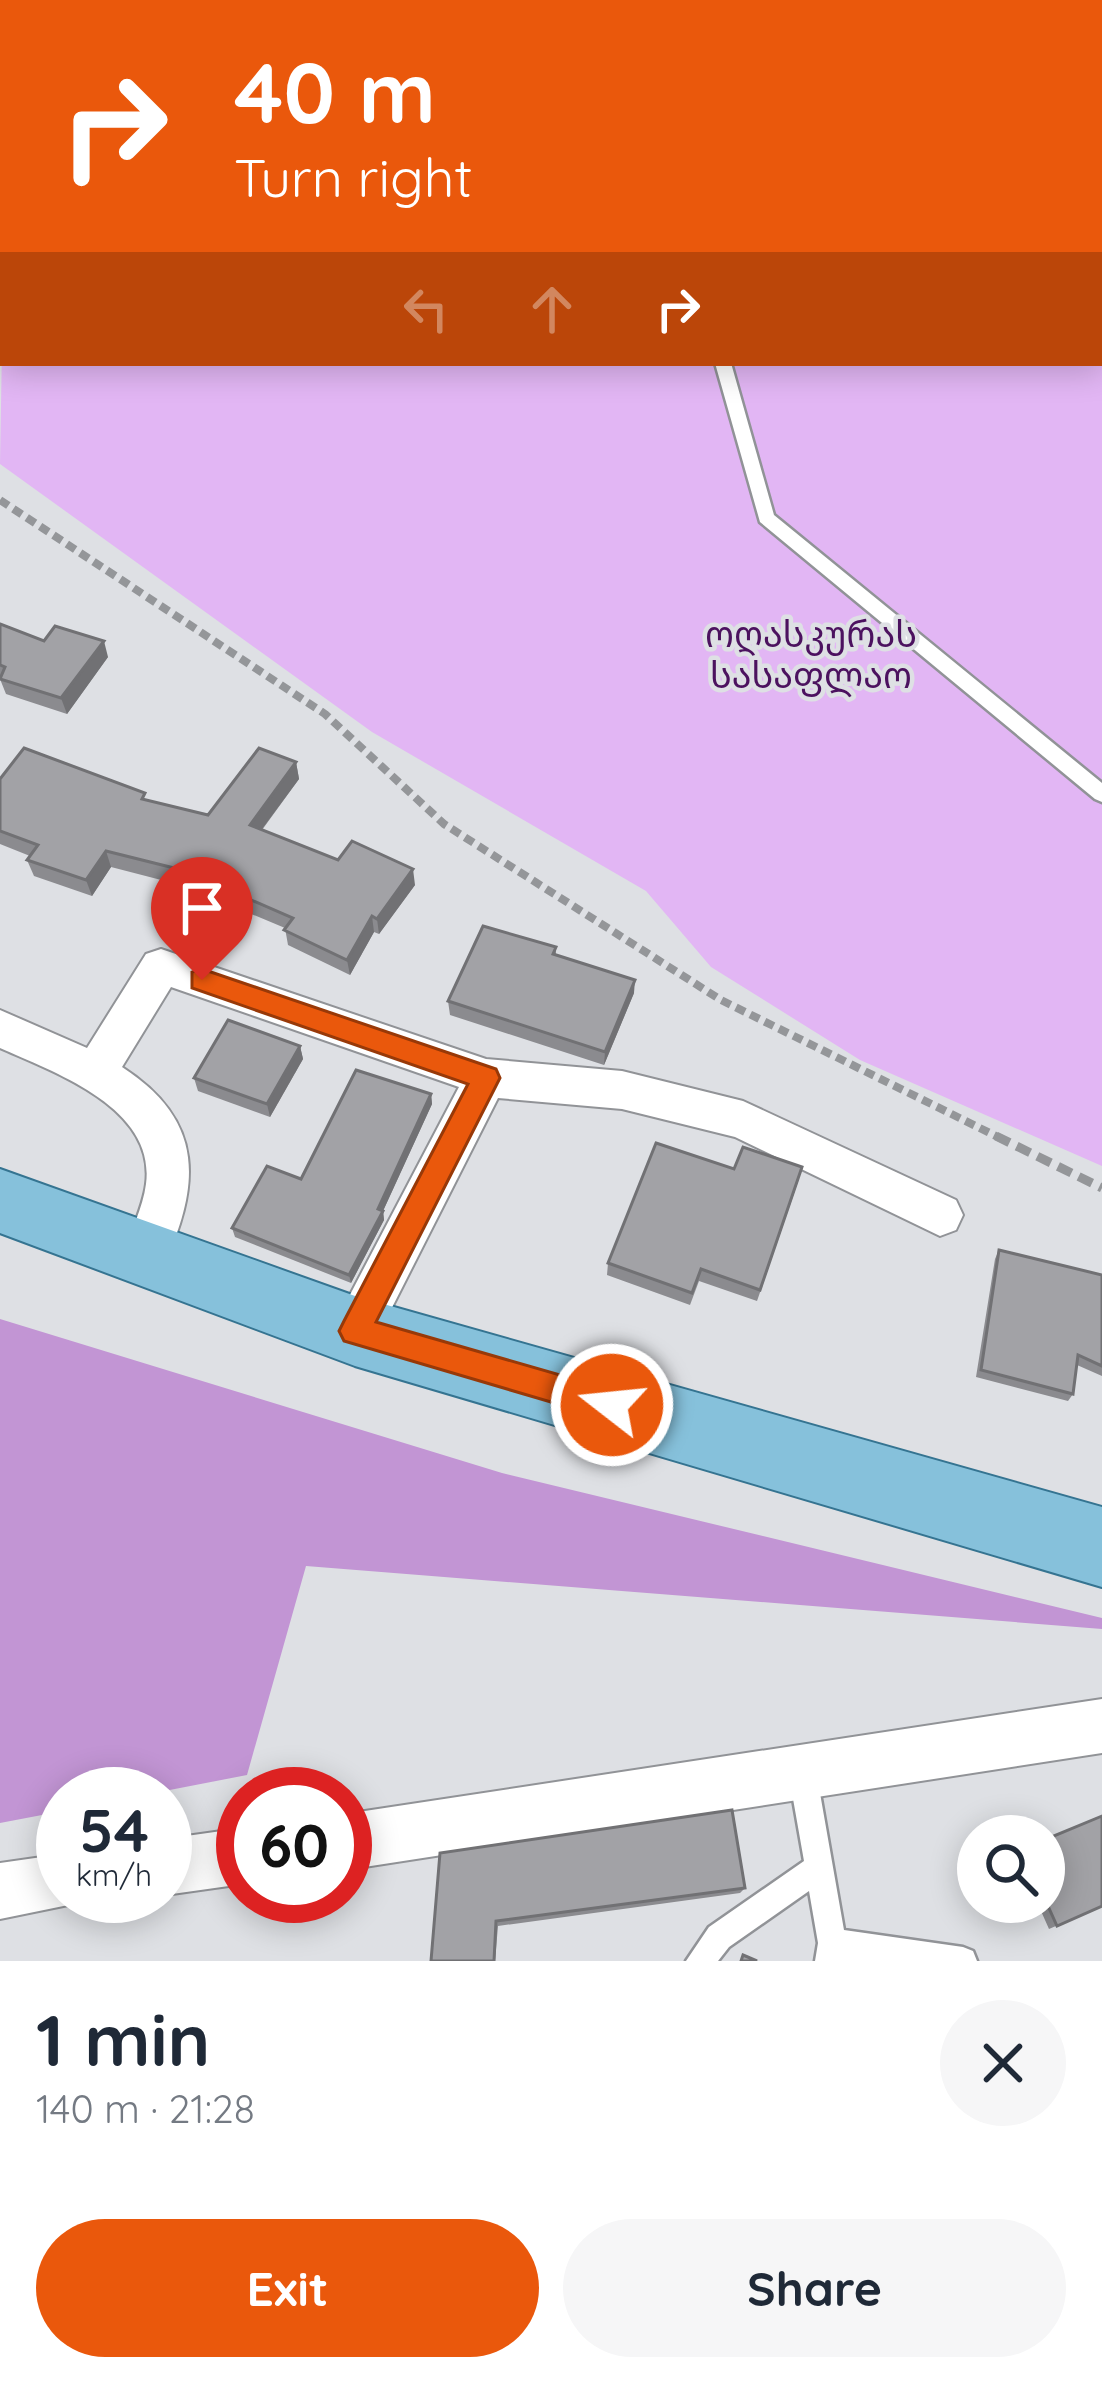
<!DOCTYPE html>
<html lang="en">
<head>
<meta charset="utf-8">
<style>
  :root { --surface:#fff; --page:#f6f6f7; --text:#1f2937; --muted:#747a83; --accent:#ea580c }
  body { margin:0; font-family:Quicksand,"Noto Sans Georgian",sans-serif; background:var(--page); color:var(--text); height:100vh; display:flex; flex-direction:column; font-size:45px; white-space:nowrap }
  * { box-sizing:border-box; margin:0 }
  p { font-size:39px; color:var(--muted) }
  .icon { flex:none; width:66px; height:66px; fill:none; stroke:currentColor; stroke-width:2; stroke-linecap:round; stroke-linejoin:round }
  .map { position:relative; height:1961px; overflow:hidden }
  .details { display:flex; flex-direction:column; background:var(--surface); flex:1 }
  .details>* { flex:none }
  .banner { position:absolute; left:0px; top:0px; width:1104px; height:366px; box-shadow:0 6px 30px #0003; background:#ea580c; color:#fff; overflow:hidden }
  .buttons { position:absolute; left:957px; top:1815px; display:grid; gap:24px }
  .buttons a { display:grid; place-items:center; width:108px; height:108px; border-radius:50%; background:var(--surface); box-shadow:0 6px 30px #0003; font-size:60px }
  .speed { position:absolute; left:36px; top:1767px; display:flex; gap:24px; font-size:60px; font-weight:700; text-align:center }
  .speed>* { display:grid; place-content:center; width:156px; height:156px; border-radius:50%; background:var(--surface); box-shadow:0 6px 30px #0003; line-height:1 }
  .speed small { font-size:30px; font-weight:400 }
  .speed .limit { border:18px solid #d22; background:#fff; color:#111 }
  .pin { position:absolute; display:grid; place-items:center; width:102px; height:102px; color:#fff; margin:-123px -51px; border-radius:50% 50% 50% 0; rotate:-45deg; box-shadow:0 0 12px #0007 }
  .pin .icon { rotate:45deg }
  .me { position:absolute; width:132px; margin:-66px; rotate:286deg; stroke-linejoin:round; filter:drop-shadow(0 0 9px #0008) }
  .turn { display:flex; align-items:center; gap:42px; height:252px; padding:0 36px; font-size:54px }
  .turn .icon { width:156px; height:156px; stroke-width:2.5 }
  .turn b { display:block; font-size:84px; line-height:102px }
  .lanes { display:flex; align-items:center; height:114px; padding:0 36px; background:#0003; justify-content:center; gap:60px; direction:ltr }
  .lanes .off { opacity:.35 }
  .round { display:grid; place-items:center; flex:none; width:126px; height:126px; border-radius:63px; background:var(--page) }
  .overview { display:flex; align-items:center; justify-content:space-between; height:204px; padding:0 36px }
  h1 { font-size:72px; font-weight:700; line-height:90px }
  .button { display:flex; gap:24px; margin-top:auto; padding:24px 36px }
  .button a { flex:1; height:138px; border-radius:72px; background:var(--accent); color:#fff; font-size:48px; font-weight:700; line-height:138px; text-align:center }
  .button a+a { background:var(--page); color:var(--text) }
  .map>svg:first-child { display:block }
  .green { fill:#e2b6f4 }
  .forest { fill:#c295d4 }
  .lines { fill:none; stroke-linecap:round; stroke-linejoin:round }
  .service-casing { stroke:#919397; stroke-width:5 }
  .minor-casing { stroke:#919397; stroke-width:4 }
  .primary-casing { stroke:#357491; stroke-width:4 }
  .path-far1 { stroke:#949699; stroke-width:8; stroke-dasharray:10 6; stroke-linecap:butt }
  .path { stroke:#949699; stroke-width:9; stroke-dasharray:15 8; stroke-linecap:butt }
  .service { fill:#fff; fill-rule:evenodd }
  .minor { fill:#fff; fill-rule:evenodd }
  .primary { fill:#86c1db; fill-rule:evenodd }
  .wall { fill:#8b8b8f }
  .shaded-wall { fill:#717174 }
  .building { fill:#a2a2a6; stroke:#717174; stroke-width:3 }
  .route { fill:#ea580c; stroke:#983908; stroke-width:3 }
  .labels { text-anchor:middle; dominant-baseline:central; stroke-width:9; stroke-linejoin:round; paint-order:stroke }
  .park-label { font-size:36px; fill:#4c125f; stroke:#dee0e4 }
</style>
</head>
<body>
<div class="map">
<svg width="1102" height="1961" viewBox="0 0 1102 1961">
  <rect width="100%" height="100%" fill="#dee0e4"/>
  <polygon class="green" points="1102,76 1102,1166 860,1060 711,967 646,891 372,732 0,464 3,288 3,363 1101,363"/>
  <polygon class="forest" points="0,1319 502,1473 1102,1618 1102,1629 306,1566 247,1775 149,1794 63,1794 63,1811 0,1823"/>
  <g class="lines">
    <g class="service-casing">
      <g id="service">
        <polygon points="0,0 12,0 15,3 0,6"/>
        <polygon points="123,0 172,0 169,3 120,3"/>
        <polygon points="312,0 331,0 334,3 315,3"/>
        <rect x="1101" y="170" width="1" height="8"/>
        <polygon points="715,363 731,363 774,515 1102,783 1102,802 1095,799 760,522"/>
        <polygon points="803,1762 813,1766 817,1776 844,1930 963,1947 973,1951 977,1961 815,1961 818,1943 809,1891 729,1947 718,1961 686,1961 709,1927 804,1861 789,1776 793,1766"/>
      </g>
    </g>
    <g class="minor-casing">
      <g id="minor">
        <path d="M 161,949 L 486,1059 L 622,1071 L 743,1101 L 956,1200 L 963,1215 L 956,1230 L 940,1236 L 735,1137 L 622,1109 L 498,1098 L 372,1347 L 355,1353 L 338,1347 L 331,1331 L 459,1087 L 171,987 L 122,1067 C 207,1122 200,1186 162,1270 L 146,1276 L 130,1270 L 123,1255 C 130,1232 143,1208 146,1184 C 156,1108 56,1073 0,1048 L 0,1010 L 87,1048 L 146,954 Z"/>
        <polygon points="1102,1699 1102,1753 345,1870 345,1814"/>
        <polygon points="243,1828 243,1884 165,1895 165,1839"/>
        <polygon points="63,1854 63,1896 85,1896 83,1902 0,1919 0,1863"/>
      </g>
    </g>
    <g class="primary-casing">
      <polygon id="primary" points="0,1169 355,1296 1102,1507 1102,1587 355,1366 0,1233"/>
    </g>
    <polyline class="path-far1" points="0,500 325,714 444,824 721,1000 1002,1139"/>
    <polyline class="path" points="996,1136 1102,1188"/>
    <use href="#service" class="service"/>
    <use href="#minor" class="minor"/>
    <use href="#primary" class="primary"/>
  </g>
  <g class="wall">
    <polygon points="0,624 44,641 108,657 67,714 6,694 0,679"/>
    <polygon points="296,762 299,779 262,830 338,860 415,885 379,934 374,932 350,975 288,945 285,928 225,903 223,896 111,867 92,896 34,876 27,860 30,856 0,844 0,779 147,800 208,815"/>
    <polygon points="556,947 556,955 634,993 604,1065 450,1015 448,1001"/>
    <polygon points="300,1046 303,1059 270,1117 198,1091 194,1078"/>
    <polygon points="431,1094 432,1104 383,1211 384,1220 351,1283 235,1237 232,1228 301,1179"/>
    <polygon points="734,1169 799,1179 757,1301 699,1281 690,1305 607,1275 608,1263"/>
    <polygon points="999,1250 1102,1275 1102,1376 1077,1365 1073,1394 1068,1401 976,1377 995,1259"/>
    <polygon points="1044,1840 1102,1906 1049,1929 1037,1902 1044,1902"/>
    <polygon points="440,1853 745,1888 740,1893 498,1926 495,1961 431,1961"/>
  </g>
  <g class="shaded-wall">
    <polygon points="3,217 3,235 0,235 0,218"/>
    <polygon points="104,641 108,657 67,714 61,698"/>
    <polygon points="296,762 299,779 253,841 250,825"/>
    <polygon points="106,851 111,867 92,896 86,880"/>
    <polygon points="413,869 415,885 379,934 377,919"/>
    <polygon points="372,916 374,932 350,975 347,960"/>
    <polygon points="635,980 634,993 604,1065 605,1052"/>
    <polygon points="300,1046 303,1059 270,1117 267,1104"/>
    <polygon points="431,1094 432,1104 383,1211 384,1220 351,1283 349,1275"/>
  </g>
  <g class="building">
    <polygon points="0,175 3,184 3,217 0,218"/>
    <polygon points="0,624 44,641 55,626 104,641 61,698 0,679 5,667 0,665"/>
    <polygon points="24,748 145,793 142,799 208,815 259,748 296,762 250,825 338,860 352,841 413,869 377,919 372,916 347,960 284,930 293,918 221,887 226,881 106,851 86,880 27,860 38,845 0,831 0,779"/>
    <polygon points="483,926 556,947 553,954 635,980 605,1052 448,1001"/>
    <polygon points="228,1020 300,1046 267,1104 194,1078"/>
    <polygon points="356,1070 431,1094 378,1209 383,1211 349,1275 232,1228 267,1166 301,1179"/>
    <polygon points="656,1143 734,1169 743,1147 802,1167 760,1290 701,1269 692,1293 608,1263"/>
    <polygon points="999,1250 1102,1275 1102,1366 1078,1355 1073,1394 981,1370"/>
    <polygon points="732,1810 745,1888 496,1921 494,1961 431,1961 440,1853"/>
    <polygon points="1102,1816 1102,1906 1057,1926 1044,1897 1044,1840"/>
    <polygon points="743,1955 757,1961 741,1961"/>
  </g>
  <polygon class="route" points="202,969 496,1069 500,1078 376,1322 612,1390 623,1394 628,1405 623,1416 612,1420 344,1341 339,1331 344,1321 468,1084 192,988 192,972"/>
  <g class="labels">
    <g class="park-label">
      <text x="811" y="633">ოღასკურას<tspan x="811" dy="41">სასაფლაო</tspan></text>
    </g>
  </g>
</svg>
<div class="buttons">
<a><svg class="icon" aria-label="search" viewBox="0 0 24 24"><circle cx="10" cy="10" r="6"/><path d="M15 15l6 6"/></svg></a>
</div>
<div class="speed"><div>54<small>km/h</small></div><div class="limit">60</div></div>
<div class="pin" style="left:202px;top:980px;background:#d93025"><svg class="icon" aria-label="arrive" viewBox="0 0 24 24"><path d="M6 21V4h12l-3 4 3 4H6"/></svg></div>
<svg class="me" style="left:612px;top:1405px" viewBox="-20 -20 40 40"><circle r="17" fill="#ea580c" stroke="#fff" stroke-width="3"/><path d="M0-11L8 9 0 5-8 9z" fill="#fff"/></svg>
<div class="banner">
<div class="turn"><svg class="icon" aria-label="right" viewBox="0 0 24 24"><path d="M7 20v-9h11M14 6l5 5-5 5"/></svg><div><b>40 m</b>Turn right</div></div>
<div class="lanes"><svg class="icon off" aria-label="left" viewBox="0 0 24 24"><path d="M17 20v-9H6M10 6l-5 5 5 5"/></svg><svg class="icon off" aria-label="ahead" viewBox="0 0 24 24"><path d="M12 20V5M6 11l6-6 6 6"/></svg><svg class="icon" aria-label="right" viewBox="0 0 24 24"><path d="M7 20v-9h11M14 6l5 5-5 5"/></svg></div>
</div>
</div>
<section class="details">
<div class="overview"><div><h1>1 min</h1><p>140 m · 21:28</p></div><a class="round"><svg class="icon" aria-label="close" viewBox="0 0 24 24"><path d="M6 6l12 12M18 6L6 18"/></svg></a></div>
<div class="button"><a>Exit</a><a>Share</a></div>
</section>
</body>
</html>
